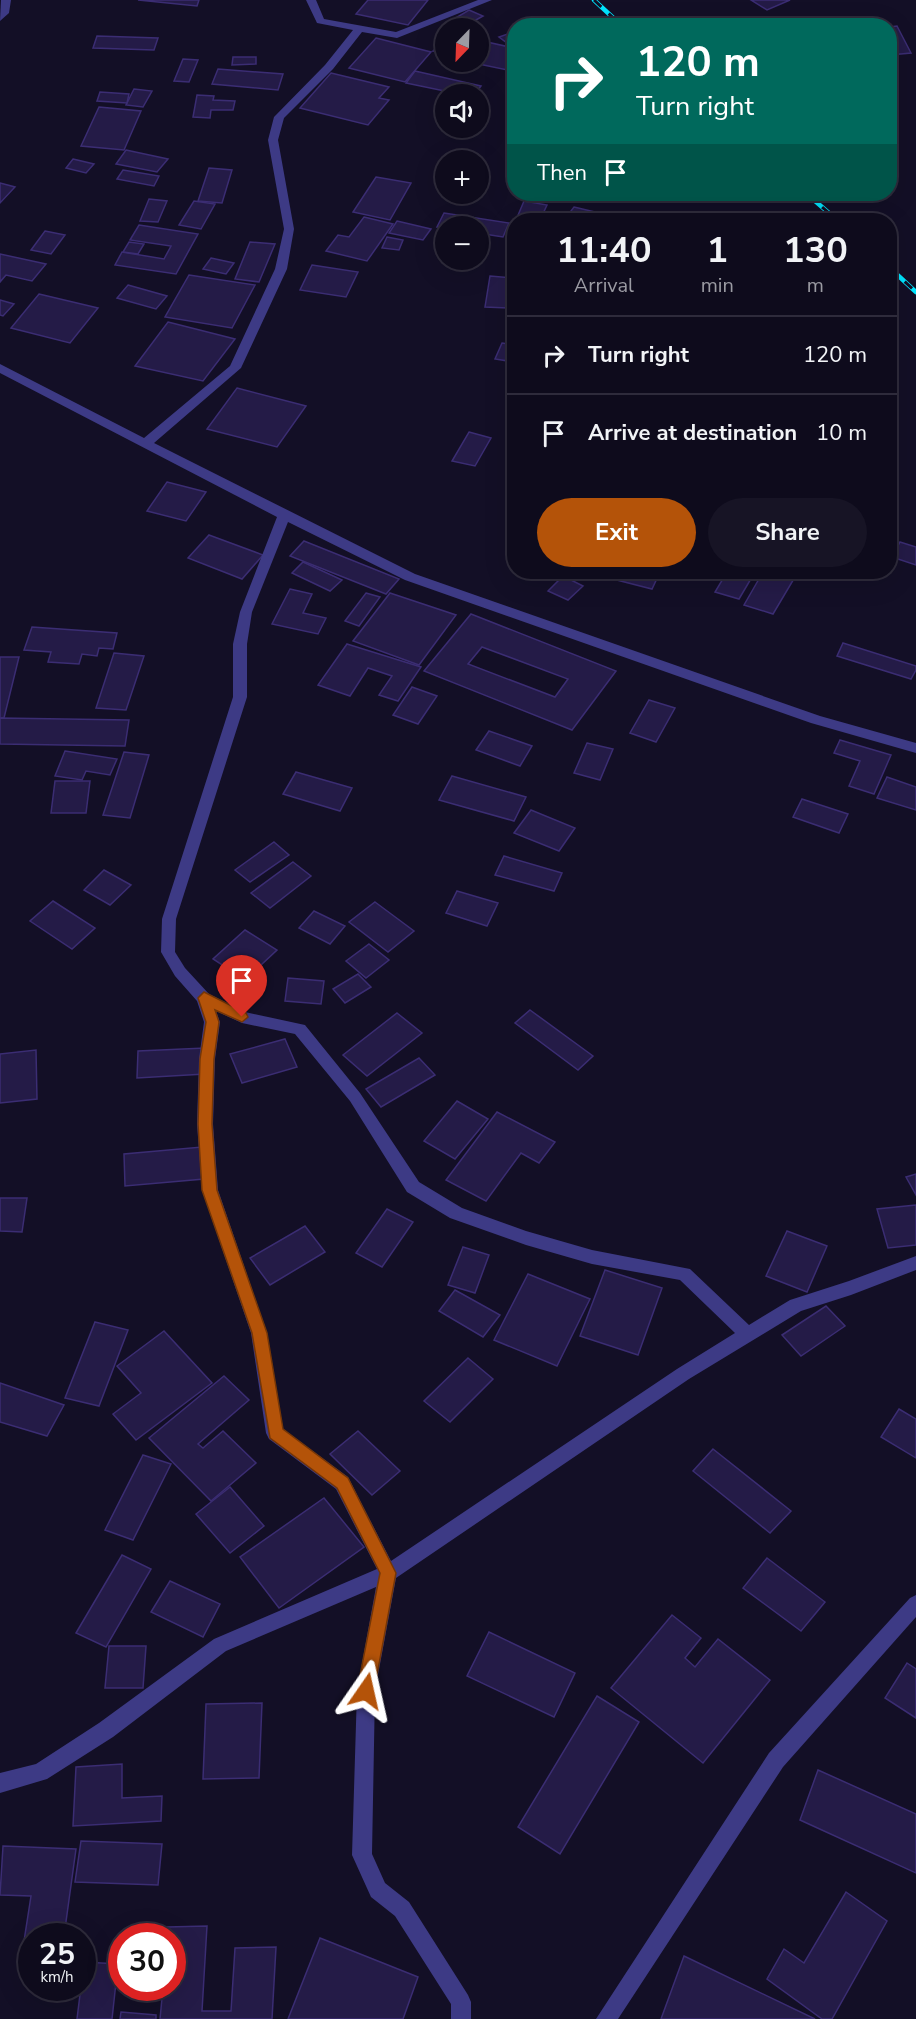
<!DOCTYPE html>
<html lang="en">
<head>
<meta charset="utf-8">
<style>
  :root { --surface:#0e0b1c; --page:#171425; --text:#f1f3f6; --muted:#9b9ba3; --line:#2e2b3b; --accent:#b45309 }
  body { margin:0; font-family:"Nunito Sans",sans-serif; background:var(--page); color:var(--text); height:100vh; display:flex; flex-direction:column; font-size:22px; white-space:nowrap }
  * { box-sizing:border-box; margin:0 }
  p { font-size:20px; color:var(--muted) }
  .icon { flex:none; width:33px; height:33px; fill:none; stroke:currentColor; stroke-width:2; stroke-linecap:round; stroke-linejoin:round }
  .map { position:relative; flex:1; overflow:hidden }
  .side { position:absolute; left:507px; top:213px; width:390px; height:366px; display:flex; flex-direction:column; background:var(--surface); border-radius:24px; box-shadow:0 6px 24px #0002,0 0 0 2px var(--line) }
  .side>* { flex:none }
  .top-card { position:absolute; left:507px; top:18px; width:390px; height:183px; border-radius:24px; box-shadow:0 6px 24px #0002,0 0 0 2px var(--line); background:#00695c; color:#fff; overflow:hidden }
  .needle { width:39px; rotate:203deg }
  .fabs { position:absolute; left:435px; top:18px; display:grid; gap:12px }
  .fabs a { display:grid; place-items:center; width:54px; height:54px; border-radius:50%; background:var(--surface); box-shadow:0 6px 24px #0002,0 0 0 2px var(--line); font-size:30px }
  .speed { position:absolute; left:18px; top:1923px; display:flex; gap:12px; font-size:30px; font-weight:700; text-align:center }
  .speed>* { display:grid; place-content:center; width:78px; height:78px; border-radius:50%; background:var(--surface); box-shadow:0 6px 24px #0002,0 0 0 2px var(--line); line-height:1 }
  .speed small { font-size:15px; font-weight:400 }
  .speed .limit { border:9px solid #d22; background:#fff; color:#111 }
  .pin { position:absolute; display:grid; place-items:center; width:51px; height:51px; color:#fff; margin:-62px -26px; border-radius:50% 50% 50% 0; rotate:-45deg; box-shadow:0 0 6px #0007 }
  .pin .icon { rotate:45deg }
  .me { position:absolute; width:66px; margin:-33px; rotate:11deg; stroke-linejoin:round; filter:drop-shadow(0 0 4px #0008) }
  .turn { display:flex; align-items:center; gap:21px; height:126px; padding:0 30px; font-size:27px }
  .turn .icon { width:78px; height:78px; stroke-width:2.5 }
  .turn b { display:block; font-size:42px; line-height:51px }
  .then { display:flex; align-items:center; height:57px; padding:0 30px; background:#0003; gap:12px; font-size:22px }
  .eta { display:flex; justify-content:space-evenly; align-items:center; height:102px; text-align:center }
  .eta b { font-size:36px; font-weight:700; line-height:42px }
  .button { display:flex; gap:12px; margin-top:auto; padding:12px 30px }
  .button a { flex:1; height:69px; border-radius:36px; background:var(--accent); color:#fff; font-size:24px; font-weight:700; line-height:69px; text-align:center }
  .button a+a { background:var(--page); color:var(--text) }
  ul { padding:0; list-style:none }
  li { display:flex; align-items:center; gap:18px; height:78px; padding:0 30px; border-top:2px solid var(--line) }
  li div { flex:1 }
  li b { display:block; font-size:22px }
  li em { font-style:normal }
  .map>svg:first-child { display:block }
  .building { fill:#241b47; stroke:#3b2d73; stroke-width:1.5; fill-rule:evenodd }
  .lines { fill:none; stroke-linecap:round; stroke-linejoin:round }
  .minor { fill:#3d3a85; fill-rule:evenodd }
  .rail-casing { stroke:#00e5ff; stroke-width:4.5 }
  .rail { stroke:#130f26; stroke-width:3; stroke-dasharray:10; stroke-linecap:butt }
  .route { fill:#b45309; stroke:#753606; stroke-width:1.5 }
</style>
</head>
<body>
<div class="map">
<svg width="916" height="2019" viewBox="0 0 916 2019">
  <rect width="100%" height="100%" fill="#130f26"/>
  <g class="building">
    <polygon points="138,0 199,0 197,6"/>
    <polygon points="368,0 428,0 408,25 356,14"/>
    <polygon points="751,0 790,0 767,10"/>
    <polygon points="469,10 483,16 462,28 449,22"/>
    <polygon points="897,26 911,53 890,55 890,27"/>
    <polygon points="514,32 514,45 511,46 499,37"/>
    <polygon points="97,36 158,38 154,50 93,48"/>
    <polygon points="376,38 431,52 405,82 349,68"/>
    <polygon points="478,40 514,48 512,71 469,62 478,62"/>
    <polygon points="442,42 446,43 446,54 433,51"/>
    <polygon points="233,57 256,57 256,64 232,65"/>
    <polygon points="183,59 198,60 189,82 174,81"/>
    <polygon points="218,69 283,74 278,90 212,84"/>
    <polygon points="415,71 481,86 475,94 459,94 406,83"/>
    <polygon points="331,73 389,87 379,98 389,100 368,125 300,108"/>
    <polygon points="134,89 152,91 143,107 126,105"/>
    <polygon points="100,92 129,94 127,103 97,101"/>
    <polygon points="197,95 214,96 213,100 235,101 233,110 211,110 210,118 193,117"/>
    <polygon points="99,107 141,111 124,150 81,146"/>
    <polygon points="126,150 168,159 157,172 116,164"/>
    <polygon points="73,159 94,164 86,173 66,168"/>
    <polygon points="209,168 232,170 222,203 198,201"/>
    <polygon points="123,170 159,176 154,186 117,179"/>
    <polygon points="376,177 411,183 390,220 353,212"/>
    <polygon points="0,183 15,187 0,203"/>
    <polygon points="577,194 609,194 605,200"/>
    <polygon points="149,199 167,201 158,222 140,221"/>
    <polygon points="194,201 215,204 201,229 179,225"/>
    <polygon points="524,201 547,205 540,220 516,220"/>
    <polygon points="574,207 599,213 593,220 564,220"/>
    <polygon points="444,213 509,223 503,237 478,233 478,226 437,227"/>
    <polygon points="364,217 393,224 367,261 326,251 338,235 349,237"/>
    <polygon points="397,221 431,229 423,240 389,233"/>
    <polygon points="139,225 198,234 176,274 115,265 122,252 164,259 171,246 130,240"/>
    <polygon points="45,231 65,235 51,254 31,250"/>
    <polygon points="387,237 403,240 399,250 382,248"/>
    <polygon points="129,242 144,244 138,254 123,252"/>
    <polygon points="250,242 275,244 259,282 235,279"/>
    <polygon points="0,254 46,264 32,281 6,275 0,282"/>
    <polygon points="211,258 234,263 226,274 203,269"/>
    <polygon points="312,265 358,272 346,297 300,290"/>
    <polygon points="189,275 255,285 232,328 165,317"/>
    <polygon points="490,276 514,278 508,308 485,307"/>
    <polygon points="128,285 167,296 156,309 117,298"/>
    <polygon points="39,294 98,308 70,343 11,328"/>
    <polygon points="0,300 14,304 3,316 0,315"/>
    <polygon points="168,322 235,339 203,381 135,366"/>
    <polygon points="502,343 514,345 514,362 495,359"/>
    <polygon points="237,388 306,406 277,447 207,429"/>
    <polygon points="469,432 491,438 475,466 452,461"/>
    <polygon points="167,482 206,492 186,521 147,511"/>
    <polygon points="209,535 263,555 242,579 188,558"/>
    <polygon points="304,541 399,579 386,594 290,556"/>
    <polygon points="900,542 916,547 916,565 892,557"/>
    <polygon points="303,562 342,580 330,591 292,573"/>
    <polygon points="608,572 660,572 652,589 605,577"/>
    <polygon points="727,572 755,572 739,599 715,592"/>
    <polygon points="763,572 798,572 773,614 744,605"/>
    <polygon points="563,576 583,586 568,600 548,591"/>
    <polygon points="290,589 312,594 303,613 326,618 318,634 272,624"/>
    <polygon points="366,593 380,597 359,626 345,621"/>
    <polygon points="390,593 456,615 419,665 353,641"/>
    <path d="M 471,614 L 616,671 L 572,730 L 424,671 ZM 482,647 L 568,679 L 555,697 L 468,664 Z"/>
    <polygon points="32,627 117,633 113,649 99,648 97,656 82,654 79,664 48,662 51,652 24,650"/>
    <polygon points="843,643 916,666 916,670 911,679 837,656"/>
    <polygon points="347,644 421,667 398,701 379,695 392,676 368,668 350,696 318,685"/>
    <polygon points="114,653 144,656 126,710 96,708"/>
    <polygon points="0,657 19,657 4,718 0,718"/>
    <polygon points="412,687 437,696 418,724 393,715"/>
    <polygon points="649,700 675,708 656,742 630,733"/>
    <polygon points="0,718 129,720 125,746 0,744"/>
    <polygon points="489,731 532,746 520,766 476,750"/>
    <polygon points="840,740 891,755 874,794 849,786 860,761 834,753"/>
    <polygon points="587,743 613,749 600,780 574,773"/>
    <polygon points="65,751 117,759 110,775 86,771 82,780 55,776"/>
    <polygon points="124,752 149,755 130,818 103,815"/>
    <polygon points="296,772 352,788 340,811 283,794"/>
    <polygon points="452,776 526,797 514,821 439,800"/>
    <polygon points="887,777 916,787 916,810 877,798"/>
    <polygon points="55,781 90,781 86,813 51,813"/>
    <polygon points="802,799 848,814 839,833 793,817"/>
    <polygon points="531,810 575,828 559,851 514,833"/>
    <polygon points="274,842 289,855 250,882 235,870"/>
    <polygon points="504,856 562,873 554,891 495,875"/>
    <polygon points="293,862 311,876 270,908 251,893"/>
    <polygon points="104,870 131,885 110,905 84,890"/>
    <polygon points="457,891 498,903 487,926 446,913"/>
    <polygon points="53,901 95,928 72,949 30,921"/>
    <polygon points="375,902 414,931 388,952 349,922"/>
    <polygon points="314,911 345,926 330,944 299,928"/>
    <polygon points="245,930 277,950 245,980 213,959"/>
    <polygon points="369,944 389,960 366,978 346,961"/>
    <polygon points="358,974 371,987 345,1003 333,989"/>
    <polygon points="288,978 324,981 321,1004 285,1001"/>
    <polygon points="530,1010 593,1056 578,1070 515,1023"/>
    <polygon points="397,1013 422,1033 367,1076 343,1055"/>
    <polygon points="285,1039 297,1067 242,1083 230,1054"/>
    <polygon points="205,1048 205,1074 137,1078 138,1051"/>
    <polygon points="36,1050 37,1099 0,1103 0,1054"/>
    <polygon points="419,1058 435,1075 381,1107 366,1089"/>
    <polygon points="457,1101 488,1119 455,1159 424,1141"/>
    <polygon points="497,1112 555,1142 539,1163 521,1153 486,1201 446,1180"/>
    <polygon points="202,1147 204,1179 125,1186 124,1154"/>
    <polygon points="916,1174 916,1195 906,1177"/>
    <polygon points="0,1198 27,1198 22,1232 0,1231"/>
    <polygon points="916,1205 916,1245 888,1248 877,1209"/>
    <polygon points="387,1209 413,1222 382,1267 356,1253"/>
    <polygon points="305,1226 325,1252 270,1285 250,1258"/>
    <polygon points="787,1231 827,1246 807,1292 766,1276"/>
    <polygon points="463,1247 489,1255 475,1293 448,1285"/>
    <polygon points="605,1270 662,1288 638,1355 580,1336"/>
    <polygon points="528,1274 590,1299 557,1366 494,1340"/>
    <polygon points="455,1290 500,1315 483,1337 439,1311"/>
    <polygon points="826,1306 845,1326 801,1356 782,1335"/>
    <polygon points="95,1322 128,1330 99,1406 65,1398"/>
    <polygon points="164,1331 212,1383 136,1440 113,1414 141,1393 117,1366"/>
    <polygon points="468,1358 493,1379 450,1422 424,1401"/>
    <polygon points="224,1376 249,1400 198,1444 203,1448 223,1431 256,1463 211,1501 149,1438"/>
    <polygon points="0,1383 64,1405 47,1436 0,1422"/>
    <polygon points="899,1409 916,1419 916,1458 881,1437"/>
    <polygon points="358,1431 400,1471 372,1495 330,1454"/>
    <polygon points="713,1449 791,1511 770,1533 693,1471"/>
    <polygon points="143,1455 171,1464 133,1540 105,1530"/>
    <polygon points="230,1487 264,1526 230,1553 196,1514"/>
    <polygon points="324,1498 364,1547 279,1608 240,1557"/>
    <polygon points="122,1555 151,1569 106,1647 76,1633"/>
    <polygon points="767,1558 825,1602 801,1631 743,1588"/>
    <polygon points="170,1581 220,1604 203,1637 151,1612"/>
    <polygon points="672,1615 701,1638 685,1658 695,1667 718,1639 770,1680 703,1763 611,1688"/>
    <polygon points="489,1632 575,1673 554,1717 467,1676"/>
    <polygon points="109,1646 146,1646 143,1688 105,1688"/>
    <polygon points="907,1663 916,1669 916,1718 885,1698"/>
    <polygon points="597,1696 639,1722 560,1854 518,1827"/>
    <polygon points="262,1703 259,1778 203,1779 206,1704"/>
    <polygon points="122,1764 122,1798 162,1796 161,1821 73,1826 76,1767"/>
    <polygon points="818,1770 916,1814 916,1873 800,1820"/>
    <polygon points="81,1841 162,1844 158,1885 75,1882"/>
    <polygon points="3,1846 76,1849 64,1936 32,1936 32,1954 22,1954 31,1896 0,1895"/>
    <polygon points="846,1892 887,1921 832,2019 822,2019 767,1979 784,1949 804,1963"/>
    <polygon points="207,1926 202,2011 231,2011 235,1948 276,1947 272,2019 160,2019 163,1988 172,1988 172,1936 166,1936 167,1927"/>
    <polygon points="320,1938 418,1977 403,2019 288,2019"/>
    <polygon points="684,1956 815,2019 661,2019"/>
    <polygon points="84,1962 118,1964 112,2019 77,2019"/>
    <polygon points="121,2012 156,2015 156,2019 120,2019"/>
  </g>
  <g class="lines">
    <g class="minor">
      <polygon points="1,0 11,0 9,13 0,21"/>
      <path d="M 306,0 L 316,0 L 324,19 L 396,32 L 478,0 L 492,0 L 397,38 L 362,32 L 333,69 L 284,118 L 278,140 L 294,229 L 287,269 L 241,368 L 154,443 L 415,574 L 820,716 L 916,743 L 916,753 L 811,723 L 405,580 L 288,522 L 252,612 L 247,644 L 247,697 L 176,919 L 175,952 L 185,968 L 209,994 L 245,1012 L 305,1025 L 360,1093 L 419,1182 L 462,1208 L 526,1231 L 592,1250 L 690,1269 L 749,1325 L 790,1300 L 849,1281 L 916,1256 L 916,1270 L 851,1295 L 801,1311 L 689,1379 L 396,1578 L 375,1691 L 372,1854 L 385,1883 L 409,1902 L 468,1995 L 471,2002 L 471,2019 L 451,2019 L 451,2004 L 395,1916 L 371,1897 L 352,1855 L 357,1691 L 376,1587 L 226,1651 L 113,1737 L 47,1779 L 0,1793 L 0,1773 L 36,1764 L 99,1723 L 214,1639 L 377,1569 L 336,1489 L 269,1439 L 266,1433 L 251,1333 L 202,1190 L 197,1124 L 199,1059 L 204,1022 L 197,1001 L 175,976 L 161,952 L 162,919 L 233,697 L 233,644 L 240,612 L 277,517 L 0,373 L 0,364 L 144,438 L 230,366 L 275,269 L 284,229 L 268,140 L 274,117 L 325,65 L 353,30 L 317,23 ZM 216,1011 L 242,1023 L 295,1034 L 350,1101 L 407,1192 L 450,1218 L 526,1245 L 592,1264 L 680,1280 L 735,1333 L 677,1369 L 391,1561 L 348,1477 L 283,1429 L 267,1333 L 218,1190 L 213,1124 L 215,1059 L 220,1022 Z"/>
      <polygon points="916,1595 916,1617 783,1767 618,2019 596,2019 769,1753 910,1598"/>
    </g>
    <g class="rail-casing">
      <g id="rail">
        <polyline points="594,0 622,26"/>
        <polyline points="807,194 837,220"/>
        <polyline points="890,268 916,292"/>
      </g>
    </g>
    <use href="#rail" class="rail"/>
  </g>
  <polygon class="route" points="204,992 246,1013 248,1017 242,1022 215,1010 219,1022 214,1059 212,1124 217,1190 267,1333 283,1429 348,1478 396,1573 374,1691 372,1697 366,1700 360,1697 357,1691 380,1573 337,1488 270,1438 252,1333 202,1190 198,1124 200,1059 206,1022 198,998"/>
</svg>
<div class="fabs">
<a><svg class="needle" viewBox="-14 -14 28 28"><path d="M0-13l5 13h-10z" fill="#e53935"/><path d="M0 13l5-13h-10z" fill="#9b9ba3"/></svg></a>
<a><svg class="icon" aria-label="sound" viewBox="0 0 24 24"><path d="M4 9h4l5-4v14l-5-4H4zM17 9q2 3 0 6"/></svg></a>
<a>+</a>
<a>−</a>
</div>
<div class="speed"><div>25<small>km/h</small></div><div class="limit">30</div></div>
<div class="pin" style="left:242px;top:1017px;background:#d93025"><svg class="icon" aria-label="arrive" viewBox="0 0 24 24"><path d="M6 21V4h12l-3 4 3 4H6"/></svg></div>
<svg class="me" style="left:366px;top:1691px" viewBox="-20 -20 40 40"><path d="M0-17L14 15 0 8-14 15z" fill="#b45309" stroke="#fff" stroke-width="4"/></svg>
<div class="top-card">
<div class="turn"><svg class="icon" aria-label="right" viewBox="0 0 24 24"><path d="M7 20v-9h11M14 6l5 5-5 5"/></svg><div><b>120 m</b>Turn right</div></div>
<div class="then">Then<svg class="icon" aria-label="arrive" viewBox="0 0 24 24"><path d="M6 21V4h12l-3 4 3 4H6"/></svg></div>
</div>
<section class="side">
<div class="eta">
<div><b>11:40</b><p>Arrival</p></div>
<div><b>1</b><p>min</p></div>
<div><b>130</b><p>m</p></div>
</div>
<ul>
<li><svg class="icon" aria-label="right" viewBox="0 0 24 24"><path d="M7 20v-9h11M14 6l5 5-5 5"/></svg><div><b>Turn right</b></div><em>120 m</em></li>
<li><svg class="icon" aria-label="arrive" viewBox="0 0 24 24"><path d="M6 21V4h12l-3 4 3 4H6"/></svg><div><b>Arrive at destination</b></div><em>10 m</em></li>
</ul>
<div class="button"><a>Exit</a><a>Share</a></div>
</section>
</div>
</body>
</html>
